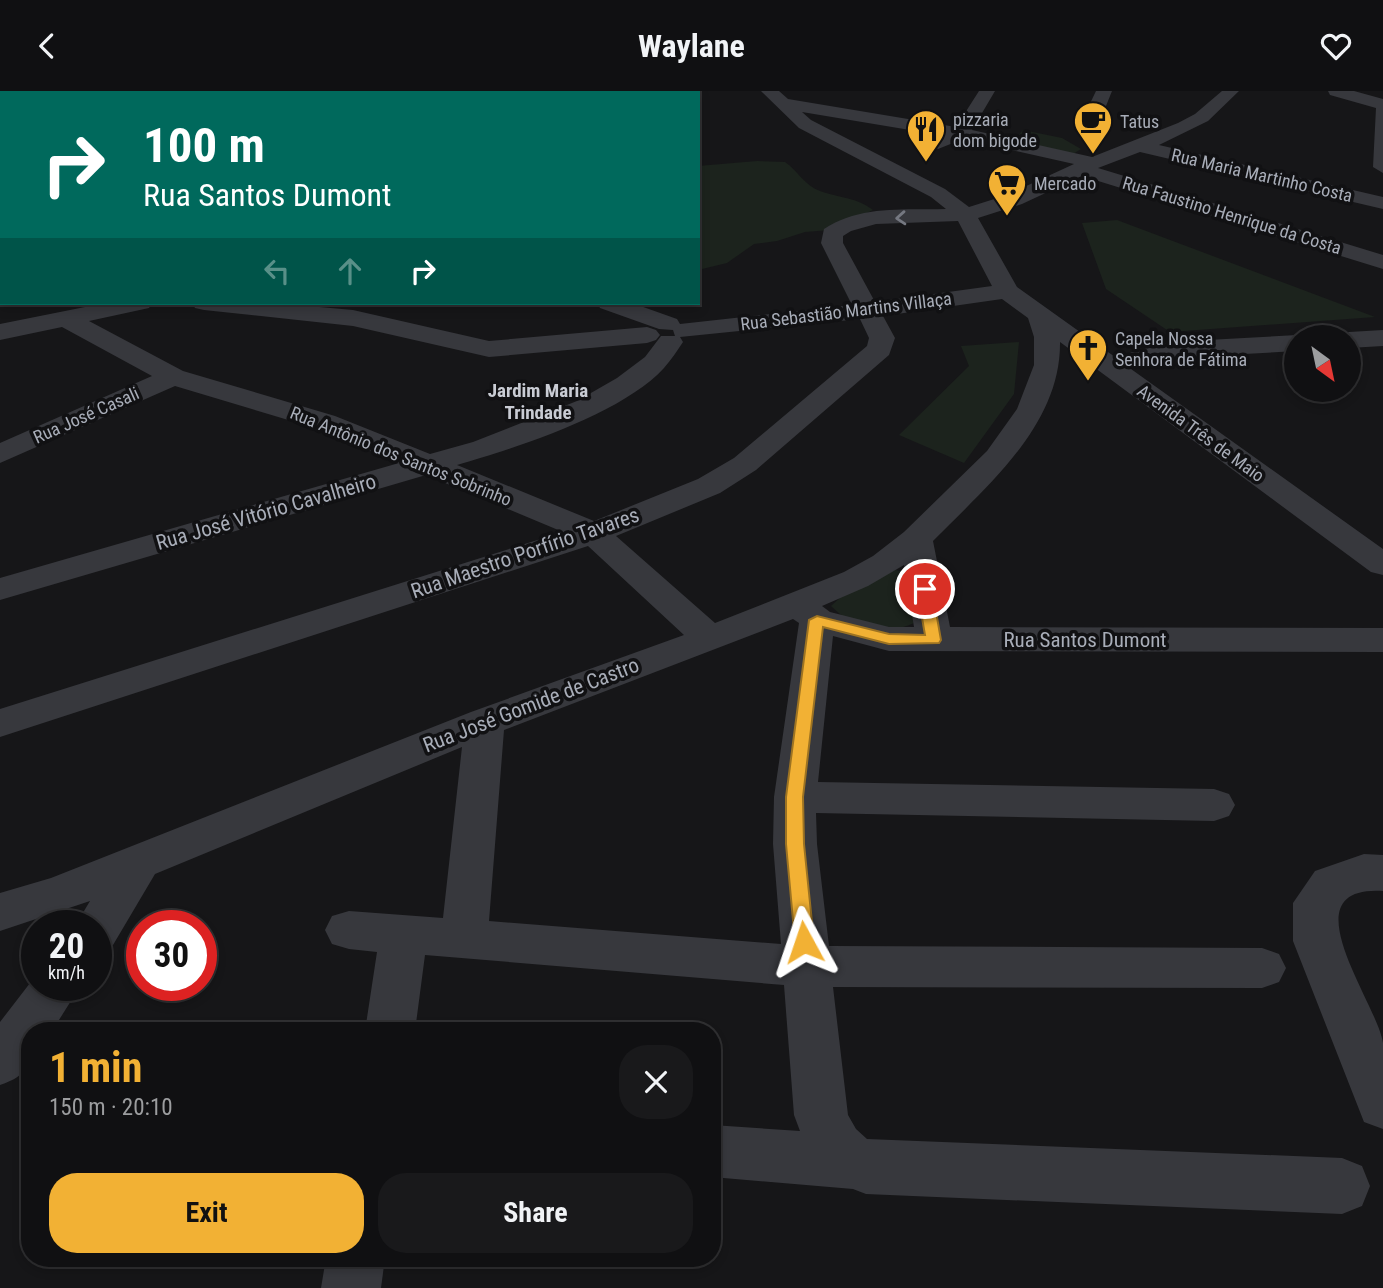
<!DOCTYPE html>
<html lang="en">
<head>
<meta charset="utf-8">
<style>
  :root { --surface:#101012; --page:#19191b; --text:#f1f3f6; --muted:#9c9d9f; --line:#303032; --accent:#f2b134 }
  body { margin:0; font-family:"Roboto Condensed",sans-serif; background:var(--page); color:var(--text); height:100vh; display:flex; flex-direction:column; font-size:26px; white-space:nowrap }
  * { box-sizing:border-box; margin:0 }
  p { font-size:23px; color:var(--muted) }
  .icon { flex:none; width:38px; height:38px; fill:none; stroke:currentColor; stroke-width:2; stroke-linecap:round; stroke-linejoin:round }
  .map { position:relative; flex:1; overflow:hidden }
  .details { position:absolute; left:21px; top:931px; width:700px; height:245px; display:flex; flex-direction:column; background:var(--surface); border-radius:28px; box-shadow:0 4px 10px #0003,0 0 0 2px var(--line) }
  .details>* { flex:none }
  .top-card { position:absolute; left:0px; top:0px; width:700px; height:214px; box-shadow:0 4px 10px #0003,0 0 0 2px var(--line); background:#00695c; color:#fff; overflow:hidden }
  .needle { width:46px; rotate:147deg }
  .fabs { position:absolute; left:1284px; top:234px; display:grid; gap:14px }
  .fabs a { display:grid; place-items:center; width:77px; height:77px; border-radius:50%; background:var(--surface); box-shadow:0 4px 10px #0003,0 0 0 2px var(--line); font-size:35px }
  .speed { position:absolute; left:21px; top:819px; display:flex; gap:14px; font-size:35px; font-weight:700; text-align:center }
  .speed>* { display:grid; place-content:center; width:91px; height:91px; border-radius:50%; background:var(--surface); box-shadow:0 4px 10px #0003,0 0 0 2px var(--line); line-height:1 }
  .speed small { font-size:18px; font-weight:400 }
  .speed .limit { border:10px solid #d22; background:#fff; color:#111 }
  .pin { position:absolute; display:grid; place-items:center; width:60px; height:60px; color:#fff; margin:-30px; border:4px solid #fff; border-radius:50%; box-shadow:0 2px 7px #0007 }
  .me { position:absolute; width:77px; margin:-38px; rotate:355deg; stroke-linejoin:round; filter:drop-shadow(0 0 5px #0008) }
  .turn { display:flex; align-items:center; gap:24px; height:147px; padding:0 28px; font-size:32px }
  .turn .icon { width:91px; height:91px; stroke-width:2.5 }
  .turn b { display:block; font-size:49px; line-height:60px }
  .lanes { display:flex; align-items:center; height:66px; padding:0 28px; background:#0003; justify-content:center; gap:35px; direction:ltr }
  .lanes .off { opacity:.35 }
  .round { display:grid; place-items:center; flex:none; width:74px; height:74px; border-radius:28px; background:var(--page) }
  .head { display:flex; align-items:center; justify-content:space-between; height:119px; padding:0 28px }
  h1 { font-size:42px; font-weight:700; line-height:52px; color:var(--accent) }
  .primary-button { display:flex; gap:14px; margin-top:auto; padding:14px 28px }
  .primary-button a { flex:1; height:80px; border-radius:28px; background:var(--accent); color:#111; font-size:28px; font-weight:700; line-height:80px; text-align:center }
  .primary-button a+a { background:var(--page); color:var(--text) }
  header { display:flex; justify-content:space-between; align-items:center; height:91px; padding:0 28px; background:var(--surface); font-size:32px; font-weight:700 }
  .map>svg:first-child { display:block }
  .green { fill:#1c231d }
  .lines { fill:none; stroke-linecap:round; stroke-linejoin:round }
  .minor { fill:#37383d; fill-rule:evenodd }
  .oneway { stroke:#757881 }
  .route { fill:#f2b134; stroke:#9d7322; stroke-width:2 }
  .labels { text-anchor:middle; dominant-baseline:central; stroke-width:7; stroke-linejoin:round; paint-order:stroke }
  .far-poi-label { font-size:18px; fill:#a8adb8; stroke:#111113; text-anchor:start }
  .far-street-label { font-size:18px; fill:#a8adb8; stroke:#111113 }
  .far-neighbourhood-label { font-size:19px; font-weight:bold; fill:#c9ccd4; stroke:#111113 }
  .street-label { font-size:21px; fill:#a8adb8; stroke:#111113 }
</style>
</head>
<body>
<header><svg class="icon" aria-label="back" viewBox="0 0 24 24"><path d="M15 5l-7 7 7 7"/></svg>Waylane<svg class="icon" aria-label="heart" viewBox="0 0 24 24"><path d="M12 20l-8-8c-3-5 5-10 8-4 3-6 11-1 8 4z"/></svg></header>
<div class="map">
<svg width="1383" height="1197" viewBox="0 0 1383 1197">
  <rect width="100%" height="100%" fill="#161618"/>
  <g class="green">
    <polygon points="0,0 234,0 2,2 0,127"/>
    <polygon points="1023,39 1062,47 1081,58 1073,63 1023,52 1015,48"/>
    <path d="M 757,70 L 785,71 C 798,80 804,94 820,100 C 839,107 856,106 873,119 L 830,139 L 805,141 L 777,150 L 754,153 L 727,172 L 698,179 L 698,75 Z"/>
    <polygon points="1117,129 1375,226 1170,241 1106,198 1082,132"/>
    <polygon points="1019,251 1014,303 964,372 899,344 969,275 961,255"/>
    <path d="M 892,478 L 912,483 L 914,532 C 878,547 858,541 831,515 L 852,496 Z"/>
  </g>
  <g class="lines">
    <g class="minor">
      <path d="M 761,0 L 779,0 L 788,8 L 956,36 L 979,0 L 995,0 L 972,39 L 1092,66 L 1178,32 L 1195,23 L 1222,0 L 1239,0 L 1208,30 L 1159,54 L 1383,106 L 1383,118 L 1140,61 L 1098,77 L 1383,164 L 1383,178 L 1082,85 L 1022,113 L 978,127 L 1017,196 L 1115,266 L 1170,251 L 1297,244 L 1306,246 L 1297,247 L 1297,260 L 1171,267 L 1131,278 L 1383,458 L 1383,484 L 1371,481 L 1060,251 C 1061,334 987,395 933,450 L 950,536 L 1383,537 L 1383,561 L 889,560 L 833,545 L 818,691 L 1214,698 L 1229,703 L 1235,714 L 1229,725 L 1214,730 L 816,722 L 817,753 L 829,855 L 1262,857 L 1279,863 L 1286,877 L 1279,891 L 1262,897 L 833,896 L 848,1024 L 856,1038 L 867,1048 L 1342,1067 L 1362,1075 L 1370,1095 L 1362,1115 L 1342,1123 L 866,1103 L 853,1098 L 712,1086 L 712,1034 L 800,1040 L 794,1024 L 784,894 L 425,864 L 415,940 L 365,940 L 377,861 L 349,858 L 332,853 L 325,839 L 332,825 L 349,820 L 443,827 L 462,656 L 155,783 L 113,854 L 96,859 L 96,835 L 75,835 L 90,810 L 0,840 L 0,802 L 51,787 L 471,621 L 684,544 L 588,455 L 0,646 L 0,618 L 563,441 L 426,384 L 0,509 L 0,487 L 399,372 L 315,337 L 175,295 L 0,372 L 0,352 L 152,285 L 62,236 L 0,249 L 0,233 L 105,212 L 152,212 L 149,217 L 89,230 L 183,280 L 335,325 L 430,363 L 473,351 L 577,310 L 617,287 L 645,266 L 661,245 L 675,245 L 673,239 L 659,238 L 600,217 L 597,212 L 632,212 L 677,228 L 680,233 L 852,214 L 821,152 L 824,138 C 859,114 905,119 946,118 L 931,106 L 799,37 ZM 802,21 L 940,44 L 929,52 L 938,58 L 963,48 L 1074,73 L 1007,104 L 969,116 L 945,98 L 811,29 ZM 958,130 L 992,195 L 875,211 L 843,152 L 843,145 L 851,140 L 876,133 ZM 1002,208 L 1028,227 L 1034,246 L 1034,274 L 1017,318 L 987,360 L 904,441 L 873,465 L 844,481 L 715,532 L 616,445 L 720,402 L 756,379 L 889,264 L 895,247 L 883,225 ZM 860,228 L 869,247 L 867,255 L 734,367 L 698,388 L 594,430 L 457,374 C 516,357 622,323 664,277 C 671,269 677,260 683,251 L 680,246 ZM 904,474 L 914,536 L 889,536 L 830,521 L 822,515 L 868,495 ZM 793,528 L 799,532 L 774,706 L 773,753 L 781,853 L 489,830 L 504,639 Z"/>
      <polygon points="1096,0 1112,0 1102,25 1093,30 1084,25"/>
      <polygon points="1328,0 1354,0 1383,8 1383,82 1373,76 1376,17 1330,4"/>
      <polygon points="192,212 275,212 353,219 489,250 647,236 656,239 660,244 656,249 647,252 489,266 353,235 204,219 195,217"/>
      <polygon points="1383,239 1383,255 1349,257 1349,247 1338,247 1349,241"/>
      <path d="M 1364,763 L 1383,764 L 1383,800 C 1286,794 1377,911 1383,952 C 1383,979 1383,1010 1383,1038 L 1364,1031 L 1293,850 L 1293,812 L 1315,780 Z"/>
      <path d="M 37,883 L 37,894 L 81,894 L 52,940 L 30,940 C 30,971 32,983 0,994 L 0,931 Z"/>
      <polygon points="326,1167 385,1167 381,1197 321,1197"/>
    </g>
  </g>
  <defs><path id="oneway-chevron" d="M-2-3.5L2.5 0L-2 3.5" fill="none" stroke-width="1.6" stroke-linecap="round" stroke-linejoin="round" transform="scale(1.75)"/></defs>
  <use class="oneway" href="#oneway-chevron" transform="translate(901 127) rotate(176)"/>
  <polygon class="route" points="925,494 932,498 941,549 939,552 889,553 823,536 803,706 804,753 814,851 811,857 804,859 798,857 795,851 786,753 786,706 809,529 817,525 889,543 925,544 917,498"/>
  <defs>
    <g id="cafe-pin" transform="scale(2.0125)"><path d="M0 17L-7.5 6A9.5 9.5 0 1 1 7.5 6Z" fill="#f2b134" stroke="#111113"/><path d="M-5.5-4.5H6V0H3Q3 3.5 0 3.5H-2.5Q-5.5 3.5-5.5 0ZM3-3.2v2h1.7v-2ZM-6 4.5H4V6H-6Z" fill="#111"/></g>
    <g id="restaurant-pin" transform="scale(2.0125)"><path d="M0 17L-7.5 6A9.5 9.5 0 1 1 7.5 6Z" fill="#f2b134" stroke="#111113"/><path d="M-5-6h1v4h1v-4h1v4h1v-4h1v5L-1.5 .5V6h-2V.5L-5-1ZM5-6V6H3V1.5H1.5Q1.5-4 5-6Z" fill="#111"/></g>
    <g id="supermarket-pin" transform="scale(2.0125)"><path d="M0 17L-7.5 6A9.5 9.5 0 1 1 7.5 6Z" fill="#f2b134" stroke="#111113"/><path d="M-6-5.5h2.5l.6 2H6L4.5 2H-2.5L-4.4-4H-6ZM-1.5 3.2a1.3 1.3 0 1 0 .1 0ZM3 3.2a1.3 1.3 0 1 0 .1 0Z" fill="#111"/></g>
    <g id="church-pin" transform="scale(2.0125)"><path d="M0 17L-7.5 6A9.5 9.5 0 1 1 7.5 6Z" fill="#f2b134" stroke="#111113"/><path d="M-1.2-6h2.4v3.5h3.3v2.4h-3.3V6h-2.4V-.1h-3.3v-2.4h3.3Z" fill="#111"/></g>
  </defs>
  <g fill-rule="evenodd">
    <use href="#cafe-pin" x="1093" y="30"/>
    <use href="#restaurant-pin" x="926" y="38"/>
    <use href="#supermarket-pin" x="1007" y="92"/>
    <use href="#church-pin" x="1088" y="257"/>
  </g>
  <g class="labels">
    <g class="far-poi-label">
      <text x="953" y="28">pizzaria<tspan x="953" dy="21">dom bigode</tspan></text>
      <text x="1120" y="30">Tatus</text>
      <text x="1034" y="92">Mercado</text>
      <text x="1115" y="247">Capela Nossa<tspan x="1115" dy="21">Senhora de Fátima</tspan></text>
    </g>
    <g class="far-street-label">
      <text transform="translate(1262 84) rotate(13)">Rua Maria Martinho Costa</text>
      <text transform="translate(1232 124) rotate(17)">Rua Faustino Henrique da Costa</text>
      <text transform="translate(846 220) rotate(-7)">Rua Sebastião Martins Villaça</text>
      <text transform="translate(86 324) rotate(-24)">Rua José Casali</text>
      <text transform="translate(1201 342) rotate(36)">Avenida Três de Maio</text>
      <text transform="translate(401 365) rotate(22)">Rua Antônio dos Santos Sobrinho</text>
    </g>
    <g class="far-neighbourhood-label">
      <text x="538" y="299">Jardim Maria<tspan x="538" dy="22">Trindade</tspan></text>
    </g>
    <g class="street-label">
      <text transform="translate(266 421) rotate(-16)">Rua José Vitório Cavalheiro</text>
      <text transform="translate(525 462) rotate(-19)">Rua Maestro Porfírio Tavares</text>
      <text x="1085" y="549">Rua Santos Dumont</text>
      <text transform="translate(531 614) rotate(-21)">Rua José Gomide de Castro</text>
    </g>
  </g>
</svg>
<div class="fabs">
<a><svg class="needle" viewBox="-14 -14 28 28"><path d="M0-13l5 13h-10z" fill="#e53935"/><path d="M0 13l5-13h-10z" fill="#9c9d9f"/></svg></a>
</div>
<div class="speed"><div>20<small>km/h</small></div><div class="limit">30</div></div>
<div class="pin" style="left:925px;top:498px;background:#d93025"><svg class="icon" aria-label="arrive" viewBox="0 0 24 24"><path d="M6 21V4h12l-3 4 3 4H6"/></svg></div>
<svg class="me" style="left:804px;top:851px" viewBox="-20 -20 40 40"><path d="M0-17L14 15 0 8-14 15z" fill="#f2b134" stroke="#fff" stroke-width="4"/></svg>
<div class="top-card">
<div class="turn"><svg class="icon" aria-label="right" viewBox="0 0 24 24"><path d="M7 20v-9h11M14 6l5 5-5 5"/></svg><div><b>100 m</b>Rua Santos Dumont</div></div>
<div class="lanes"><svg class="icon off" aria-label="left" viewBox="0 0 24 24"><path d="M17 20v-9H6M10 6l-5 5 5 5"/></svg><svg class="icon off" aria-label="ahead" viewBox="0 0 24 24"><path d="M12 20V5M6 11l6-6 6 6"/></svg><svg class="icon" aria-label="right" viewBox="0 0 24 24"><path d="M7 20v-9h11M14 6l5 5-5 5"/></svg></div>
</div>
<section class="details">
<div class="head"><div><h1>1 min</h1><p>150 m · 20:10</p></div><a class="round"><svg class="icon" aria-label="close" viewBox="0 0 24 24"><path d="M6 6l12 12M18 6L6 18"/></svg></a></div>
<div class="primary-button"><a>Exit</a><a>Share</a></div>
</section>
</div>
</body>
</html>
